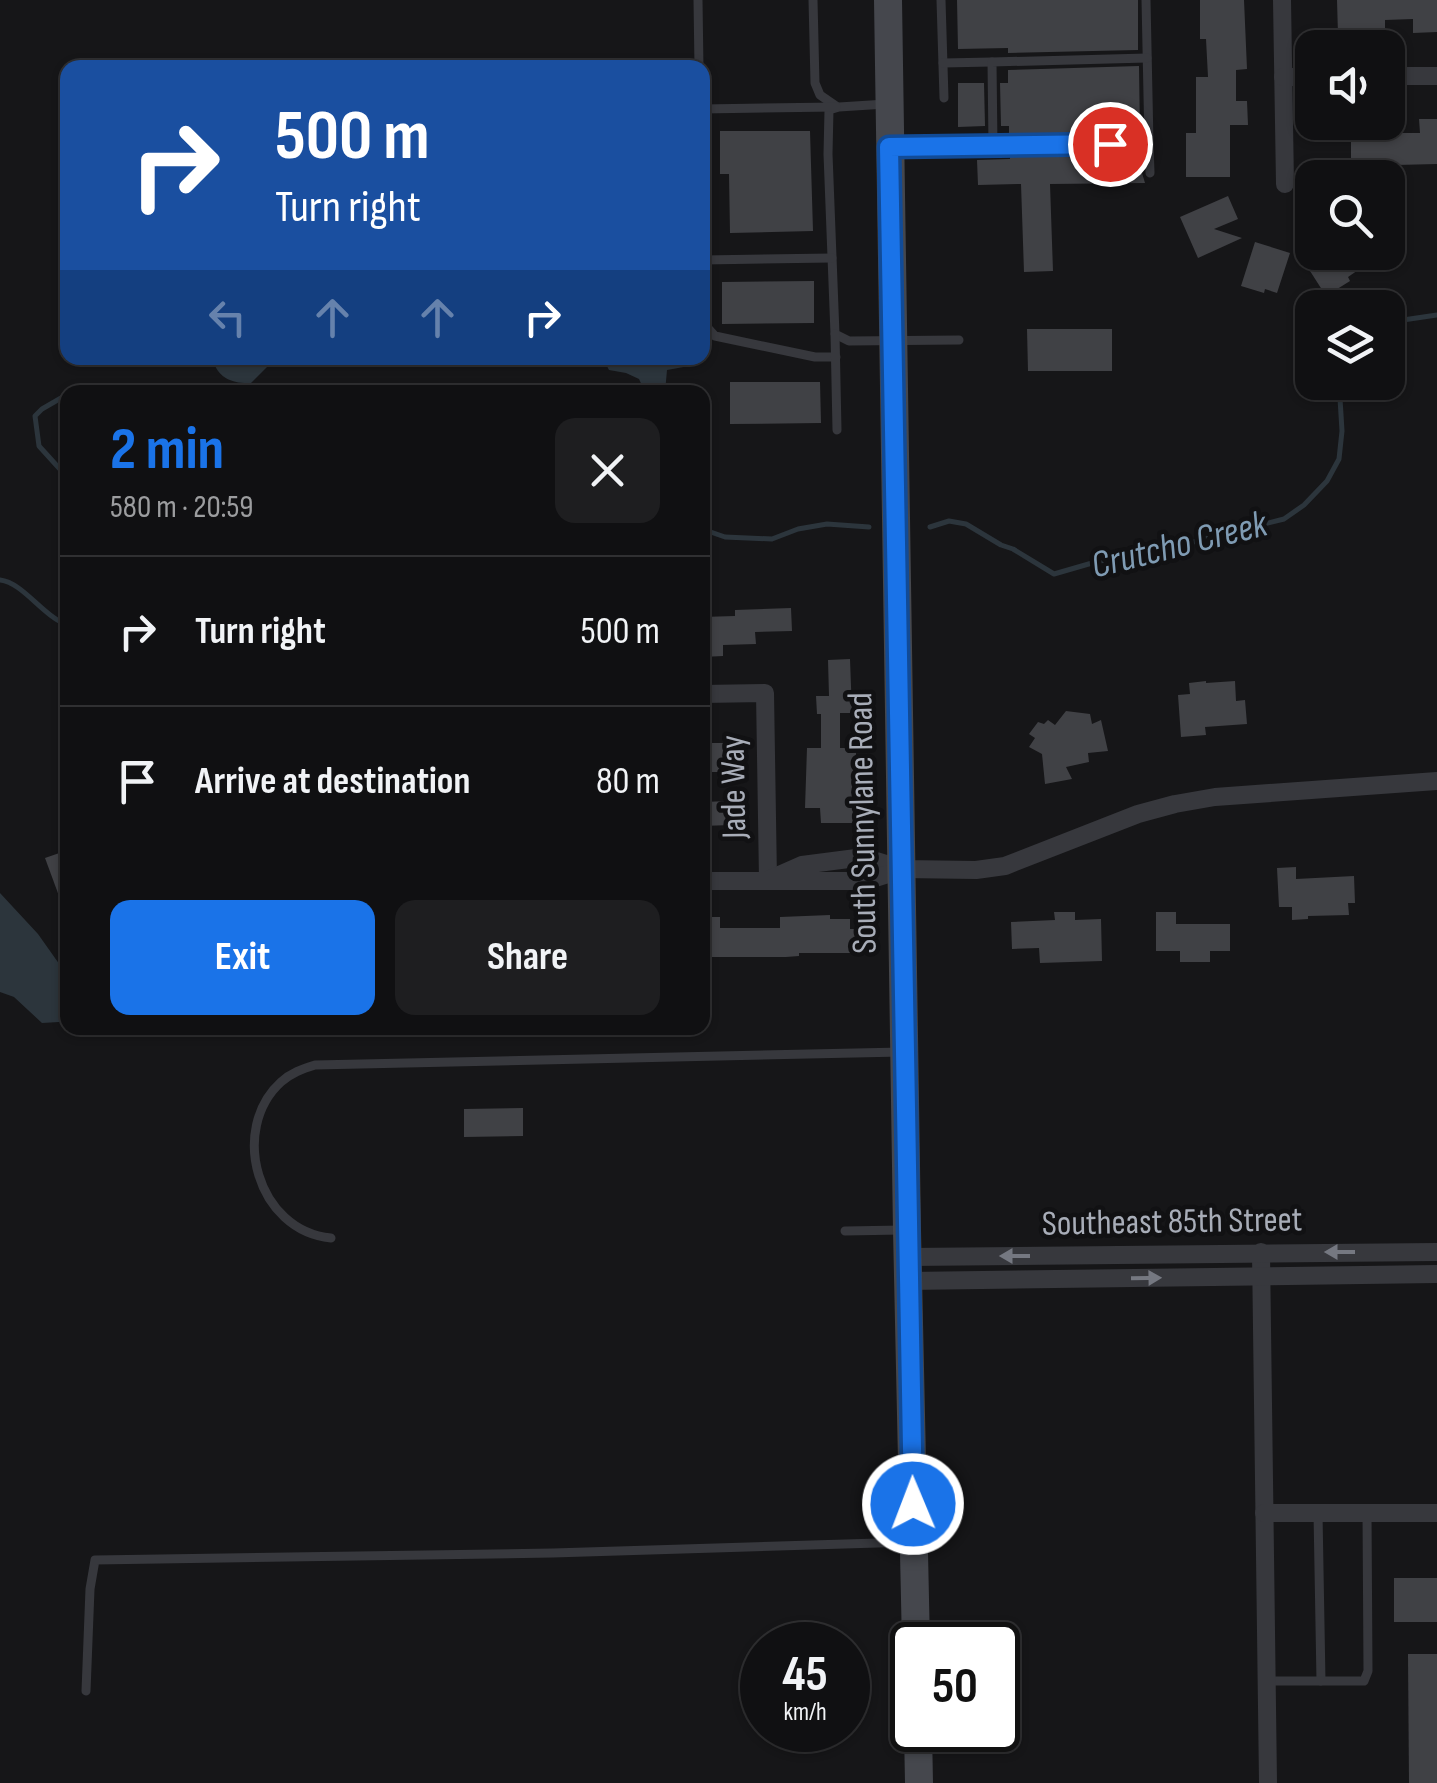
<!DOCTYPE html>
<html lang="en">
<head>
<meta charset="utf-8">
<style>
  :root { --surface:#101012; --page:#1e1e20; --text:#f1f3f6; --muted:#9c9d9f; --line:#303032; --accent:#1a73e8 }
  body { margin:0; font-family:"Sofia Sans Condensed",sans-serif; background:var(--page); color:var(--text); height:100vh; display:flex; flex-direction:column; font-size:38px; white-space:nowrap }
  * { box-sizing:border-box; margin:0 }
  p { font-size:32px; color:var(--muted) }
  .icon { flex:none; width:55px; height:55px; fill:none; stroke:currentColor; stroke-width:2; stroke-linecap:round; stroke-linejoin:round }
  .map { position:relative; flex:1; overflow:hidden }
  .drawer { position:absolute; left:60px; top:385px; width:650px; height:650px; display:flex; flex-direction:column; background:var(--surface); border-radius:20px; box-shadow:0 2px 8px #0004,0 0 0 2px var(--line) }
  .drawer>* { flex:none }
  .top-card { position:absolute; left:60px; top:60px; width:650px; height:305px; border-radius:20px; box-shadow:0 2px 8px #0004,0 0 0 2px var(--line); background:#1a4fa0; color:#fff; overflow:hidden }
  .fabs { position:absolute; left:1295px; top:30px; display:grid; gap:20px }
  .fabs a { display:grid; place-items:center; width:110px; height:110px; border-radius:20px; background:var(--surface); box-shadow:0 2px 8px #0004,0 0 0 2px var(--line); font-size:50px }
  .speed { position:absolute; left:740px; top:1622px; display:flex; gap:20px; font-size:50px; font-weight:700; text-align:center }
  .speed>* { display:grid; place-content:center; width:130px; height:130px; border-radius:50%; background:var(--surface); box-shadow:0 2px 8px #0004,0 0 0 2px var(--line); line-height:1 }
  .speed small { font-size:25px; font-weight:400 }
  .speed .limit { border:5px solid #111; border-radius:15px; background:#fff; color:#111 }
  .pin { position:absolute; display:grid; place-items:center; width:85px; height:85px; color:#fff; margin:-42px; border:5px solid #fff; border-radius:50%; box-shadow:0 2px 10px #0007 }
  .me { position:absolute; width:110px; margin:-55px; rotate:359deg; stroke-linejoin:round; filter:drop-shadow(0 0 8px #0008) }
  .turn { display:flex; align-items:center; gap:35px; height:210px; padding:0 50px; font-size:45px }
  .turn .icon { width:130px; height:130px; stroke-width:2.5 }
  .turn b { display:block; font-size:70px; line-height:85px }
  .lanes { display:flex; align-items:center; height:95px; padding:0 50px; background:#0003; justify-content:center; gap:50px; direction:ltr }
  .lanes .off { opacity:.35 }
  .round { display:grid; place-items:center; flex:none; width:105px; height:105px; border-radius:20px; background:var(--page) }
  .summary { display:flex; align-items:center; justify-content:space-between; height:170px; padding:0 50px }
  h1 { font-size:60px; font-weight:700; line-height:75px; color:var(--accent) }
  .primary-button { display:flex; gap:20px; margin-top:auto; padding:20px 50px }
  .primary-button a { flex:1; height:115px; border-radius:20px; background:var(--accent); color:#fff; font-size:40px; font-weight:700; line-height:115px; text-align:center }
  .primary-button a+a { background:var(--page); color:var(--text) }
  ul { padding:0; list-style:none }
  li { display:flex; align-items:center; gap:30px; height:150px; padding:0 50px; border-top:2px solid var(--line) }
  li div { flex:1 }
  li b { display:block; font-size:38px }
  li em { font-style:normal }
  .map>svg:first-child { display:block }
  .water { fill:#2c353c }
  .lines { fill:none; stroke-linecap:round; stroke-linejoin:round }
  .stream { stroke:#2c353c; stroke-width:5 }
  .building { fill:#404145 }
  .lane { stroke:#37383d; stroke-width:9 }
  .street { stroke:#37383d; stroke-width:18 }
  .secondary { stroke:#45474d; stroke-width:28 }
  .oneway { fill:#757881 }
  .route-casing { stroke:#114b97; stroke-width:25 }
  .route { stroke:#1a73e8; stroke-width:18 }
  .labels { text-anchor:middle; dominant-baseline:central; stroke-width:9; stroke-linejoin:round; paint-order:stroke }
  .street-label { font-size:35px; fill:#a8adb8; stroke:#111113 }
  .water-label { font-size:38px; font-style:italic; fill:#7f9bb3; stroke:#111113 }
</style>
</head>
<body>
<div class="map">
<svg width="1437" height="1783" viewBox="0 0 1437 1783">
  <rect width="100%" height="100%" fill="#161618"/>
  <g class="water">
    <path d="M 213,358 L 276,358 L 251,383 C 233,384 216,378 213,358 Z"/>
    <polygon points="603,358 686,358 689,366 667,370 665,392 645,392 639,379 626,373 609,370"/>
    <polygon points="0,893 38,934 67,975 67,1014 59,1022 42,1023 14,997 0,992"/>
  </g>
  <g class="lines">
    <g class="stream">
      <polyline points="1388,328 1403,320 1437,315"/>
      <polyline points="71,392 78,388 99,392"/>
      <polyline points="68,394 42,409 35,416 39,446 68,478"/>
      <polyline points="930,527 949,521 966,524 1001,545 1013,549 1054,574 1099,561 1185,549 1193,542 1284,519 1304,505 1327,481 1339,459 1342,431 1339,382"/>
      <polyline points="702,529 725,537 772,539 798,529 827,524 869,527"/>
      <path d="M 0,580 C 24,583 42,616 68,625"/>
    </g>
  </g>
  <g class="building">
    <polygon points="957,0 1138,0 1138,50 1008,53 1008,48 958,49"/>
    <polygon points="1200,0 1244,0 1247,69 1236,70 1236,101 1247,101 1248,125 1230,125 1230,177 1186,177 1186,133 1196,133 1196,77 1208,77 1206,39 1200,39"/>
    <polygon points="1337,0 1437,0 1437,32 1413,33 1413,19 1385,20 1385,33 1338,35"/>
    <polygon points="1139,66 1140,135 1009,137 1009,126 1001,126 1000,83 1008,83 1008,70"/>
    <polygon points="958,83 984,83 985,126 958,127"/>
    <polygon points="1419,119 1437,119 1437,164 1396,165 1396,178 1355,178 1355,169 1351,169 1351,122 1386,122 1386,133 1420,133"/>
    <polygon points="720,131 810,131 813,231 730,233 729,174 720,174"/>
    <polygon points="1140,151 1142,173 1145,183 1050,184 1053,271 1024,272 1021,184 978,185 977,160 1010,159 1010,153"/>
    <polygon points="1228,196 1238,219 1214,229 1242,238 1198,258 1180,217"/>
    <polygon points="1255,242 1290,253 1277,293 1265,289 1264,293 1241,286"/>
    <polygon points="1315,252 1355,252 1364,266 1348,277 1350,281 1326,296 1303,260"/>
    <polygon points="814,281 814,323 722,324 722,282"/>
    <polygon points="1027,329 1112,329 1112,371 1028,371"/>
    <polygon points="730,382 820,382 821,423 730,424"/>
    <polygon points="791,608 792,631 755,632 756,644 723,645 723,656 703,657 702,617 735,616 735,610"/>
    <polygon points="850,659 852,713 840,713 840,748 856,748 856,773 852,773 853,823 821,823 820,808 805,808 807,748 821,748 821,714 817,714 816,696 829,696 828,660"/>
    <polygon points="1206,681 1206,683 1235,681 1236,701 1245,700 1247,724 1205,727 1206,735 1181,737 1178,695 1190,694 1189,683"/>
    <polygon points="1066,711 1090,714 1092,724 1101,720 1108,751 1088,753 1089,762 1066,767 1072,779 1045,784 1042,754 1029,747 1035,738 1029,734 1038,722 1044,724 1048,720 1055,725"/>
    <rect x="702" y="743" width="35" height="29"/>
    <polygon points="730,801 731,825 702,826 702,802"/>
    <polygon points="68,850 68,915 66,915 45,858"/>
    <polygon points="1296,867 1296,879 1354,876 1355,903 1348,903 1349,915 1308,916 1308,919 1292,920 1292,907 1279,907 1277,868"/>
    <polygon points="1054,912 1075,912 1075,920 1101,919 1102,961 1040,963 1039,948 1012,949 1011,922 1055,920"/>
    <polygon points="1156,912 1176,912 1176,924 1230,924 1230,951 1210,951 1210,962 1180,962 1180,951 1156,951"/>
    <polygon points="830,915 830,919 850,919 850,929 869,929 870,946 852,946 852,953 799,953 799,956 786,957 702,957 702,917 720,917 720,928 780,928 780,917"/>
    <polygon points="523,1108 523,1136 464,1137 464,1109"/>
    <rect x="1394" y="1578" width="43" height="44"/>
    <polygon points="1408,1654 1437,1654 1437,1783 1409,1783"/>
  </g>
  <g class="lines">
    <g class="lane">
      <polyline points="698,0 699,68"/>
      <polyline points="813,0 815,83 820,95 836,106"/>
      <polyline points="941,0 944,98"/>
      <polyline points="1146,0 1149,143"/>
      <polyline points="943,63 992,62"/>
      <polyline points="886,104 839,107 829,110 828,154 835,334 849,341 959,340"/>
      <polyline points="702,109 836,107"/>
      <polyline points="993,146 992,62 1147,58"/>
      <polyline points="892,147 1149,143 1150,173"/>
      <polyline points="702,254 703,260 832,258"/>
      <polyline points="703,260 706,326 715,336 815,357 836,357"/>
      <polyline points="835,334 837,430"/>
      <polyline points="845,1231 902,1230"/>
      <path d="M 331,1238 C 257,1231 229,1129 281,1082 C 291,1073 302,1069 315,1065 L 902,1052"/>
      <polyline points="1318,1513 1321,1681"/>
      <polyline points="1266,1681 1364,1681 1368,1671 1367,1512"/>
      <polyline points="86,1691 90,1589 95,1560 553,1553 911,1542"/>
    </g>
    <g class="street">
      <polyline points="1282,0 1285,184"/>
      <polyline points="1388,76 1437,76"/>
      <polyline points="1283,77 1312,77"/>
      <polyline points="702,694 765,693 768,880"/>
      <polyline points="768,880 802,865 864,857 902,869 976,870 1005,866 1138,814 1175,804 1215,797 1437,781"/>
      <polyline points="702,881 866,881 901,870"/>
      <polyline points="1261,1252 1268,1783"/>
      <polyline points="908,1257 1437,1252"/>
      <polyline points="908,1281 1437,1274"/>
      <polyline points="1264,1513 1437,1513"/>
    </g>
    <g class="secondary">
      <polyline points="888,0 907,1230 916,1645"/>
      <polyline points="918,1730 919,1783"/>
    </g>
  </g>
  <defs><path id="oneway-solid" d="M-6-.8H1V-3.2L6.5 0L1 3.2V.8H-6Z" transform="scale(2.5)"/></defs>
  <g class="oneway">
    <use href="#oneway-solid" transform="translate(1340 1252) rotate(180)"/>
    <use href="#oneway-solid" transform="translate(1015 1256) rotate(180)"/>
    <use href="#oneway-solid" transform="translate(1146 1278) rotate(-1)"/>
  </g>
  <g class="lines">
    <g class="route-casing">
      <polyline id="route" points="913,1504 889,147 1110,144"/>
    </g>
    <use href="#route" class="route"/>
  </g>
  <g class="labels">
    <g class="street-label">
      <text transform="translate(734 787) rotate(-91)">Jade Way</text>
      <text transform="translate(863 823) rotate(-91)">South Sunnylane Road</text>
      <text transform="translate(1172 1222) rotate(-1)">Southeast 85th Street</text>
    </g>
    <g class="water-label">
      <text transform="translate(1179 545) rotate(-14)">Crutcho Creek</text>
    </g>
  </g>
</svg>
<div class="fabs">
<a><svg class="icon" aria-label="sound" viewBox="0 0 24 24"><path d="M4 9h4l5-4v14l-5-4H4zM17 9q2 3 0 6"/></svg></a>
<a><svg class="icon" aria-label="search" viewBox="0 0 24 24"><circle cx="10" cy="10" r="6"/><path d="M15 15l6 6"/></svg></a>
<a><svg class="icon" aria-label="layers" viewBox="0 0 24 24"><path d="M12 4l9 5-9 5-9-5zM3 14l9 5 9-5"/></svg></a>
</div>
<div class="speed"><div>45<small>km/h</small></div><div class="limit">50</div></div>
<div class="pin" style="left:1110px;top:144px;background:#d93025"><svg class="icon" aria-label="arrive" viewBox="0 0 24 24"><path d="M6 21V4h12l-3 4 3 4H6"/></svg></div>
<svg class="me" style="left:913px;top:1504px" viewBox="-20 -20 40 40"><circle r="17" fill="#1a73e8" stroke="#fff" stroke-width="3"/><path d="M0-11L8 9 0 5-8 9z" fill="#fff"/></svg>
<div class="top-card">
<div class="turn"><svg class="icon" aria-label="right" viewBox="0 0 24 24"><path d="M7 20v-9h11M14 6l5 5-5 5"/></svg><div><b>500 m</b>Turn right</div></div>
<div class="lanes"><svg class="icon off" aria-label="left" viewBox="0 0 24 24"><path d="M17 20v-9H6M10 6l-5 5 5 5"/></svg><svg class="icon off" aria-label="ahead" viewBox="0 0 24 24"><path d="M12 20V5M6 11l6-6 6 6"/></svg><svg class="icon off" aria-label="ahead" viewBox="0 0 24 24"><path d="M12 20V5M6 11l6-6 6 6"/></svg><svg class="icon" aria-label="right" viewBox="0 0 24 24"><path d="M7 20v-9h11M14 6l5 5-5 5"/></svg></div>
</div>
<section class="drawer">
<div class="summary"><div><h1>2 min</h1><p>580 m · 20:59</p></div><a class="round"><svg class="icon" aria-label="close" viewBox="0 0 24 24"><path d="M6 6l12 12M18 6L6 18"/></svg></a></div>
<ul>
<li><svg class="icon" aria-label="right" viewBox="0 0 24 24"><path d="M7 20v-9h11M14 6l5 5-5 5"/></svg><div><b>Turn right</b></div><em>500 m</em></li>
<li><svg class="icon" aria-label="arrive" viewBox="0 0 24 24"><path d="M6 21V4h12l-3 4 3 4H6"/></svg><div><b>Arrive at destination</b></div><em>80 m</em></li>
</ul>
<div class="primary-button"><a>Exit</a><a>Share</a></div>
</section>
</div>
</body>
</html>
